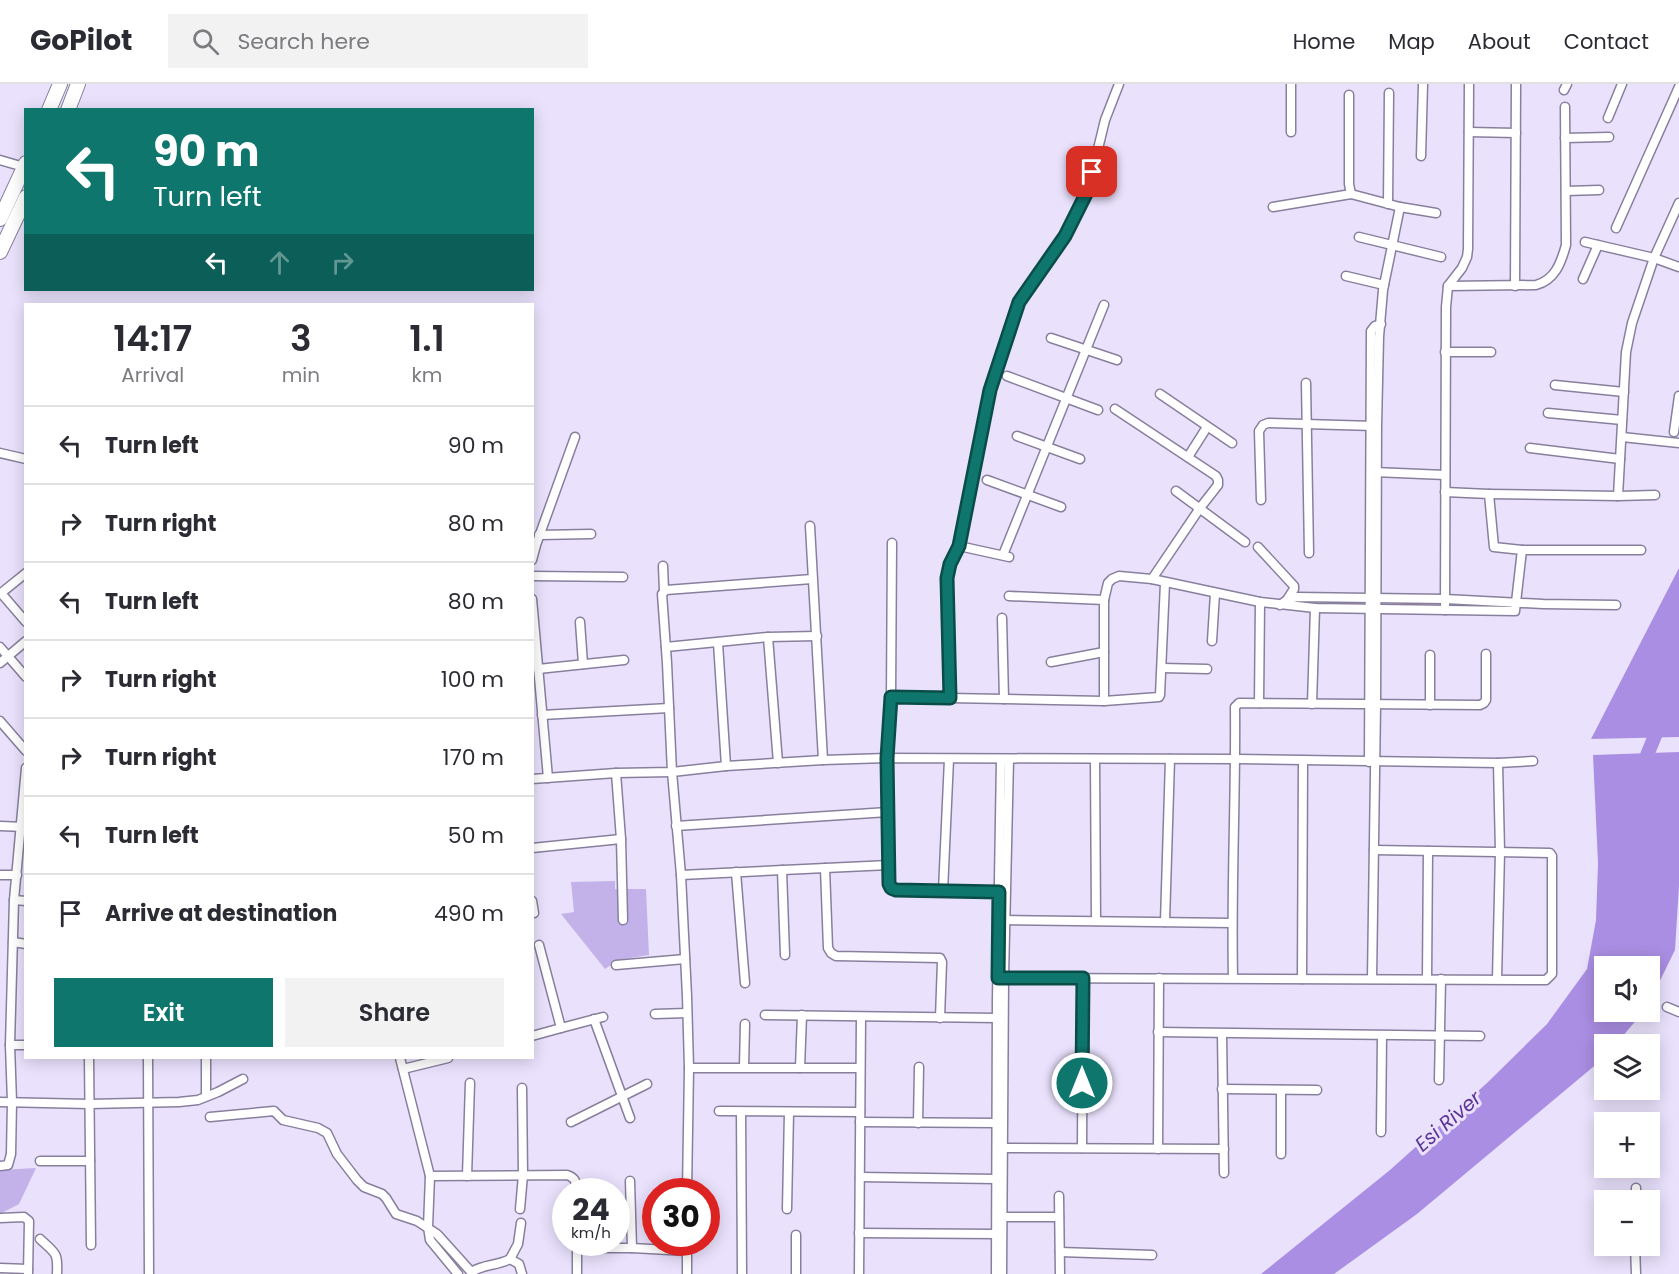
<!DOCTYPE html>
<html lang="en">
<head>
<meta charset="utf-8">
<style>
  :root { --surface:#fff; --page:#f2f2f3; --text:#2b2b33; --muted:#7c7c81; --line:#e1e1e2; --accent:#0f766e }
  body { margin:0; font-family:Poppins,sans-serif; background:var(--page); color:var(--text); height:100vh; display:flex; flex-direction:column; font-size:22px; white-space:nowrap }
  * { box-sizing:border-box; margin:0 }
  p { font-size:20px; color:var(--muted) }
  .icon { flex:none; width:33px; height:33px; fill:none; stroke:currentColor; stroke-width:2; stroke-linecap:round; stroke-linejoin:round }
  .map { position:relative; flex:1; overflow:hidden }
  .drawer { position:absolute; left:24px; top:219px; width:510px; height:756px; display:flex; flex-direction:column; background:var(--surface); border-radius:0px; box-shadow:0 3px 15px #0003 }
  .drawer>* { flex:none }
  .hud { position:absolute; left:24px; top:24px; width:510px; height:183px; border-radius:0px; box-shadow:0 3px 15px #0003; background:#0f766e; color:#fff; overflow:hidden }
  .fabs { position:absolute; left:1594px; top:872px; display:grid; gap:12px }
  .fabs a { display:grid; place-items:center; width:66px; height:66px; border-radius:0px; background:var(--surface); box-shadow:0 3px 15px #0003; font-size:30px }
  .speed { position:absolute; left:552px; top:1094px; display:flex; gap:12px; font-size:30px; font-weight:700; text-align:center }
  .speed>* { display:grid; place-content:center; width:78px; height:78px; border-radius:50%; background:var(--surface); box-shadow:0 3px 15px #0003; line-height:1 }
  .speed small { font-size:15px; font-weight:400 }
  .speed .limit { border:9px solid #d22; background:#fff; color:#111 }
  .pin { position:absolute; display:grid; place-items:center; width:51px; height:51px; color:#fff; margin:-26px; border-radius:12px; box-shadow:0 3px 9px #0006 }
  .me { position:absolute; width:66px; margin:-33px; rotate:0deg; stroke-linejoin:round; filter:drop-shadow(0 0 4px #0008) }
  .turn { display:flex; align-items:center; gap:21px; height:126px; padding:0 30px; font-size:27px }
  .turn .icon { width:78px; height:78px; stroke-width:2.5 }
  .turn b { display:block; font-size:42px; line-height:51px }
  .lanes { display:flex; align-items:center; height:57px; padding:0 30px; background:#0003; justify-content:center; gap:30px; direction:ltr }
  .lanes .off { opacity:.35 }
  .eta { display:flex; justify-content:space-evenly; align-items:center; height:102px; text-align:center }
  .eta b { font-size:36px; font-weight:600; line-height:42px }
  .cta { display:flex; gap:12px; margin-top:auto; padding:12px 30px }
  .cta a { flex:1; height:69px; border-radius:0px; background:var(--accent); color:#fff; font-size:24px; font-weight:600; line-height:69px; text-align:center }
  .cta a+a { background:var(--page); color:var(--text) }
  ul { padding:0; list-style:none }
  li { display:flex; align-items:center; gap:18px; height:78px; padding:0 30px; border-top:2px solid var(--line) }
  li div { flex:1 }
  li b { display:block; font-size:22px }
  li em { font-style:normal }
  header { display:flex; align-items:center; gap:36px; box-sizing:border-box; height:84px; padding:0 30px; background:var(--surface); border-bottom:2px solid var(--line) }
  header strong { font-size:28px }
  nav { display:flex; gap:33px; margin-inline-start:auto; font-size:21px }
  .search { width:420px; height:54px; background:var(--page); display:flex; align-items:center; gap:15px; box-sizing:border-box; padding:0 21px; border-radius:0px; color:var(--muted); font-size:22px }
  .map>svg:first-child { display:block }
  .green { fill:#c2b2e9 }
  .water { fill:#aa8ee3 }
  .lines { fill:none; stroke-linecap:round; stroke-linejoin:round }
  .river { stroke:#aa8ee3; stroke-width:14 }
  .street-casing { stroke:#887f9d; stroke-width:11 }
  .primary-casing { stroke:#887f9d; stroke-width:16 }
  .street { stroke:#fff; stroke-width:8 }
  .primary { stroke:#fff; stroke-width:14 }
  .route-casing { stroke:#0a4d48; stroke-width:15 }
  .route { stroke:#0f766e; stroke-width:10 }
  .labels { text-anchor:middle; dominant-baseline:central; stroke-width:6; stroke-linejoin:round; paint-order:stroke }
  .water-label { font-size:20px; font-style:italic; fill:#5d3497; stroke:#eae2fd }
</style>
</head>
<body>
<header>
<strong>GoPilot</strong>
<div class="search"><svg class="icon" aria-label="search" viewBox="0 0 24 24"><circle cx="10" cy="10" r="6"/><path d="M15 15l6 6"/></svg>Search here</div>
<nav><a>Home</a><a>Map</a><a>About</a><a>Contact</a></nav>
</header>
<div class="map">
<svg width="1679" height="1190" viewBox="0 0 1679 1190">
  <rect width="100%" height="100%" fill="#eae2fd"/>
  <g class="green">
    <polygon points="615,797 615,805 646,805 649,871 618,876 605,885 561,830 574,828 571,798"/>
    <polygon points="36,1084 19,1120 0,1130 0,1086"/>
  </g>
  <g class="water">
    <polygon points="1679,484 1679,653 1591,655"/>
    <polygon points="1679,668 1679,802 1675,866 1650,917 1650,882 1605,882 1605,927 1644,927 1616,960 1605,960 1605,973 1417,1130 1334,1190 1261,1190 1390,1086 1487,999 1547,940 1587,885 1596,836 1598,779 1593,671"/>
  </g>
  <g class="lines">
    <polyline class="river" points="1641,686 1661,637"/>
    <g class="street-casing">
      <g id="street">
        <polyline points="1291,0 1291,48"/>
        <polyline points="1564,6 1567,0"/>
        <polyline points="1349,11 1349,100 1351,110"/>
        <polyline points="1608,34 1622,0"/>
        <polyline points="1469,48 1516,49"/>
        <polyline points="1565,54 1609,53"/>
        <polyline points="1421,72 1423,0"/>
        <polyline points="0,76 24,83"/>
        <polyline points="1566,107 1599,106"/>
        <polyline points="1388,120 1389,9"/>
        <polyline points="1273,123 1351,110 1400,123 1383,206 1379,253 1377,342 1376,621 1372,895"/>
        <polyline points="1400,123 1436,129"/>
        <polyline points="1616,144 1679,3"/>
        <polyline points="1359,153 1441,173"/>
        <polyline points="1585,158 1654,174 1679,183"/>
        <polyline points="1346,192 1384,201"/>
        <polyline points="1583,195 1598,161"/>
        <path d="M 1448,202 L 1536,201 C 1555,196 1561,179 1566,161 L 1565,23"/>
        <polyline points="1515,202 1516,0"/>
        <polyline points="1051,254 1117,276"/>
        <polyline points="1445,268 1491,268"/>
        <polyline points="1007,292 1098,326"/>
        <polyline points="1306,299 1309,469"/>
        <polyline points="1555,301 1624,308"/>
        <polyline points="1160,310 1232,359"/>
        <polyline points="1115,325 1216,392 1218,396 1218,401 1200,424 1152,495"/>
        <polyline points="1548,329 1622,336"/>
        <polyline points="1674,348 1679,312"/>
        <polyline points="1017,352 1080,375"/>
        <polyline points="1622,353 1679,359"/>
        <polyline points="1530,364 1620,375"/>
        <polyline points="0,369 26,375"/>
        <polyline points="1188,373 1207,343"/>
        <polyline points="1374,388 1445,391"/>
        <polyline points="987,396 1061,423"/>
        <polyline points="1176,407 1245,458"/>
        <polyline points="1489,410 1618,412 1626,268 1632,239 1654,174 1679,119"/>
        <polyline points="1618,412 1655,411"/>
        <polyline points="1261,416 1259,347 1263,341 1268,339 1374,342"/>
        <polyline points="810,442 823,676"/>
        <polyline points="539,451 591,450"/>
        <polyline points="892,459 891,613 887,674 889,800 891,804 895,806 1003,808"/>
        <polyline points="1258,463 1294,502 1294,505 1287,516"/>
        <polyline points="1522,466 1641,466"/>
        <polyline points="1003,471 1104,221"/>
        <polyline points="1009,473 959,462 990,306 1019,218 1065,152 1088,106 1105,36 1119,0"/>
        <polyline points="532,476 536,461 575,353"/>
        <polyline points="663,482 664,507"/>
        <polyline points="532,492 623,493"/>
        <polyline points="1,509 26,538"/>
        <polyline points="0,510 26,489"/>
        <polyline points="1009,512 1104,516 1104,617"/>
        <polyline points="532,515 548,694"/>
        <polyline points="1104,516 1108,499 1112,495 1119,492 1152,495 1260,518 1315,524 1515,527 1522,466 1494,463 1489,410 1445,408"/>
        <polyline points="1280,521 1287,516 1297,513 1445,515 1543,520 1616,521"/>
        <polyline points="1445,526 1446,223 1448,202 1462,184 1467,173 1468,165 1469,0"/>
        <polyline points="1002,534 1004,615"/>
        <polyline points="580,538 583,580"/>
        <polyline points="768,553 778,679"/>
        <polyline points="1212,557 1215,509"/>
        <polyline points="718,559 726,682"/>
        <polyline points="0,563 26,593"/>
        <polyline points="666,563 768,553 817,552"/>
        <polyline points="1051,578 1104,568"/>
        <polyline points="0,579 26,557"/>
        <polyline points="1162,584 1207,585"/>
        <polyline points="538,585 624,576"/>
        <polyline points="891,613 949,614 947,494 950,480 959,462"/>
        <polyline points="949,614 1104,617 1159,613 1160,611 1165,499"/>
        <polyline points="1259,619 1260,518"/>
        <polyline points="1312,620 1315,524"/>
        <polyline points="1430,621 1430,571"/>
        <polyline points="542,631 669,624"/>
        <polyline points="0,637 26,667"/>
        <polyline points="1095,675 1096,837"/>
        <polyline points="1369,678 1371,247 1375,242 1381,240"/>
        <polyline points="616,689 621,755 623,836"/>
        <polyline points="532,695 616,689 672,688 726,682 823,676 887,674 1236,675 1498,679 1533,677"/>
        <polyline points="0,742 25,743"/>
        <polyline points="676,742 888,728"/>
        <polyline points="532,764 621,755"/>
        <polyline points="825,784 828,864 831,869 836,872 940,874 942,878 940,934"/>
        <polyline points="782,786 785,871"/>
        <polyline points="736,788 745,899"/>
        <polyline points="0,791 17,791"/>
        <polyline points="681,791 889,781"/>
        <polyline points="943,807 949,675"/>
        <polyline points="14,816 26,817"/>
        <polyline points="532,817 534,829"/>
        <polyline points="1001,836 1232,839"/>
        <polyline points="1165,838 1170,675"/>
        <polyline points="13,858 26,860"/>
        <polyline points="616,881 685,875"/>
        <polyline points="997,894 1546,896 1552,890 1552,772 1550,769 1374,766"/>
        <path d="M 1233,894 C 1231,804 1236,713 1235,623 L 1239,619 L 1480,621 L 1484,619 L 1486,616 L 1486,570"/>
        <polyline points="1302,895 1303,677"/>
        <polyline points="1427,895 1428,767"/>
        <polyline points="1497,895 1500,768 1498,679"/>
        <polyline points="1667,923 1679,928"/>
        <polyline points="655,930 687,929"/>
        <polyline points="765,931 997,934"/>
        <polyline points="594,935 630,1034"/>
        <polyline points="561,944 603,933"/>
        <polyline points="1158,948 1480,952"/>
        <polyline points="1222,950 1224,1089"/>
        <polyline points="532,952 561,944 539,861"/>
        <polyline points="10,961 26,961"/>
        <polyline points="89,974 91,1161"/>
        <polyline points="148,974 149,1190"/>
        <polyline points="206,974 206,1012"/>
        <polyline points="400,974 430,1092 428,1143 430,1156 458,1190"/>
        <polyline points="744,983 745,940"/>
        <polyline points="689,984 860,984"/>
        <polyline points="800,984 802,931"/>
        <polyline points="403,985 448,974"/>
        <polyline points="1439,996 1441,895"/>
        <polyline points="1222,1005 1317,1006"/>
        <polyline points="0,1018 89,1020 179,1018 198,1016 218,1008 243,995"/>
        <polyline points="719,1027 860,1028"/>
        <polyline points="741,1028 742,1190"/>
        <polyline points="210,1033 274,1027 283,1036 318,1044 327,1049 337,1070 357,1096 364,1103 382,1110 386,1114 396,1130 417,1137 437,1150 473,1190"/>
        <polyline points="571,1038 647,1000"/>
        <polyline points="860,1038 997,1039"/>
        <polyline points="918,1039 919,983"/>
        <polyline points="1381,1048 1382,952"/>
        <polyline points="999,1064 1224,1065"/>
        <polyline points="1082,1064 1083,894"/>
        <polyline points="1158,1065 1159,894"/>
        <polyline points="1281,1070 1281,1006"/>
        <polyline points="40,1077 90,1077"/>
        <polyline points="0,1082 8,1081 11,1070 12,1018 10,961 14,816 26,684"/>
        <path d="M 430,1092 L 567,1091 C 576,1094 576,1098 576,1107"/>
        <polyline points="467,1092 470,999"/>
        <polyline points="860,1093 996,1095"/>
        <polyline points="630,1097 632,1164"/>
        <polyline points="687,1107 689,984 687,912 681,791 672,688 667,579 662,510 666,506 812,495"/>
        <polyline points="1059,1112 1060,1190"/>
        <polyline points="1636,1116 1636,1104"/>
        <polyline points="520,1125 523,1091 522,1004"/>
        <polyline points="787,1125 789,1028"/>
        <polyline points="1003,1133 1059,1133"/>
        <polyline points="0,1134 24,1133 29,1137 28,1190"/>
        <polyline points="859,1149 996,1150"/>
        <path d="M 40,1155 C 56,1170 58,1168 57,1190"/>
        <polyline points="577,1158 577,1190"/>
        <polyline points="687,1158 687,1190"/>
        <polyline points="1635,1161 1636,1190"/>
        <polyline points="577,1164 632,1164 687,1167"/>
        <polyline points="1060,1168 1152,1171"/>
        <polyline points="510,1175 519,1180 522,1190"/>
        <polyline points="0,1184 28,1185"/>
        <path d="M 471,1188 C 484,1180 497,1182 510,1175 L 518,1160 L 521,1139"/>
        <polyline points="796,1190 796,1151"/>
        <polyline points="859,1190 861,933"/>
        <polyline points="996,1190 997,916 1001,675"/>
        <polyline points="1002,1190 1004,893 1009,675"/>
      </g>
    </g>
    <g class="primary-casing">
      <g id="primary">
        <polyline points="49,26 60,0"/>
        <polyline points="68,26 78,0"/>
        <polyline points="0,135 26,79"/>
        <polyline points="0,168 26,113"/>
      </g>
    </g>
    <use href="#street" class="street"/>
    <use href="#primary" class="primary"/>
  </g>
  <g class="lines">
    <g class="route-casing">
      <polyline id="route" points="1082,999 1083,894 998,894 999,808 896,806 891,804 889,800 887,674 891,613 950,614 947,494 950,480 959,462 990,306 1019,218 1065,152 1088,106 1092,88"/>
    </g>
    <use href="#route" class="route"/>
  </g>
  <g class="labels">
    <g class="water-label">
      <text transform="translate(1448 1037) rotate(-41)">Esi River</text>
    </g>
  </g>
</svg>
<div class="fabs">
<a><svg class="icon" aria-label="sound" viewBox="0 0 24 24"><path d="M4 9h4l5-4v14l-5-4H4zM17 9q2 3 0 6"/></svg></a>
<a><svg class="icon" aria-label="layers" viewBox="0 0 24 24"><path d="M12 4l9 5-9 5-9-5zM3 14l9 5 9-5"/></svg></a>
<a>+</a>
<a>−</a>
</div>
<div class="speed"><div>24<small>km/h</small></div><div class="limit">30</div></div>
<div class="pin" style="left:1092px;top:88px;background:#d93025"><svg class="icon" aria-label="arrive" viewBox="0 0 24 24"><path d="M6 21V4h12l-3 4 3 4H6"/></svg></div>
<svg class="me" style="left:1082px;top:999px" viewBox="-20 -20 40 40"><circle r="17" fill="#0f766e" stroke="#fff" stroke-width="3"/><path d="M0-11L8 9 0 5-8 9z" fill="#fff"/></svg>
<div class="hud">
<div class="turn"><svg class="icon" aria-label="left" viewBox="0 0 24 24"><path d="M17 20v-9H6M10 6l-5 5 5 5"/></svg><div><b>90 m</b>Turn left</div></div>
<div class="lanes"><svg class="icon" aria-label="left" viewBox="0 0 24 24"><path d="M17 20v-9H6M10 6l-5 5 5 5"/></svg><svg class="icon off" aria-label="ahead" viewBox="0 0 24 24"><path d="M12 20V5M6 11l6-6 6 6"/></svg><svg class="icon off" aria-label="right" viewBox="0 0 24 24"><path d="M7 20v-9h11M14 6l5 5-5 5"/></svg></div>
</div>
<section class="drawer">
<div class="eta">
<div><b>14:17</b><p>Arrival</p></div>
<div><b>3</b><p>min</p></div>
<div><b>1.1</b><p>km</p></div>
</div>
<ul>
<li><svg class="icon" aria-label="left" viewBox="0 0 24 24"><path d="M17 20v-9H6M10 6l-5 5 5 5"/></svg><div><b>Turn left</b></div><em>90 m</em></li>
<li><svg class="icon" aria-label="right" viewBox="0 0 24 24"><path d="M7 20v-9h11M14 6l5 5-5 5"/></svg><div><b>Turn right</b></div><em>80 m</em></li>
<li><svg class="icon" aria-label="left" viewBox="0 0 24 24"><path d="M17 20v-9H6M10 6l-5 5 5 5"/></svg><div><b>Turn left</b></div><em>80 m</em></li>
<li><svg class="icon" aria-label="right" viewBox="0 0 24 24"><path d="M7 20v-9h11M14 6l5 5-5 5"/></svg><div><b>Turn right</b></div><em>100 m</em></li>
<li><svg class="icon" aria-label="right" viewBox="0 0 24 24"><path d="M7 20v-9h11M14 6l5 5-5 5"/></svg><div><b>Turn right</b></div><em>170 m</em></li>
<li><svg class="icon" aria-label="left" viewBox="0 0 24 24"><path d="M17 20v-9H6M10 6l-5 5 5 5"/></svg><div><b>Turn left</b></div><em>50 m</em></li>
<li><svg class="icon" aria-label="arrive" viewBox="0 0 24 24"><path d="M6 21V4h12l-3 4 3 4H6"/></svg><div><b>Arrive at destination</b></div><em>490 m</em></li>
</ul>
<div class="cta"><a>Exit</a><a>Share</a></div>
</section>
</div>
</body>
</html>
